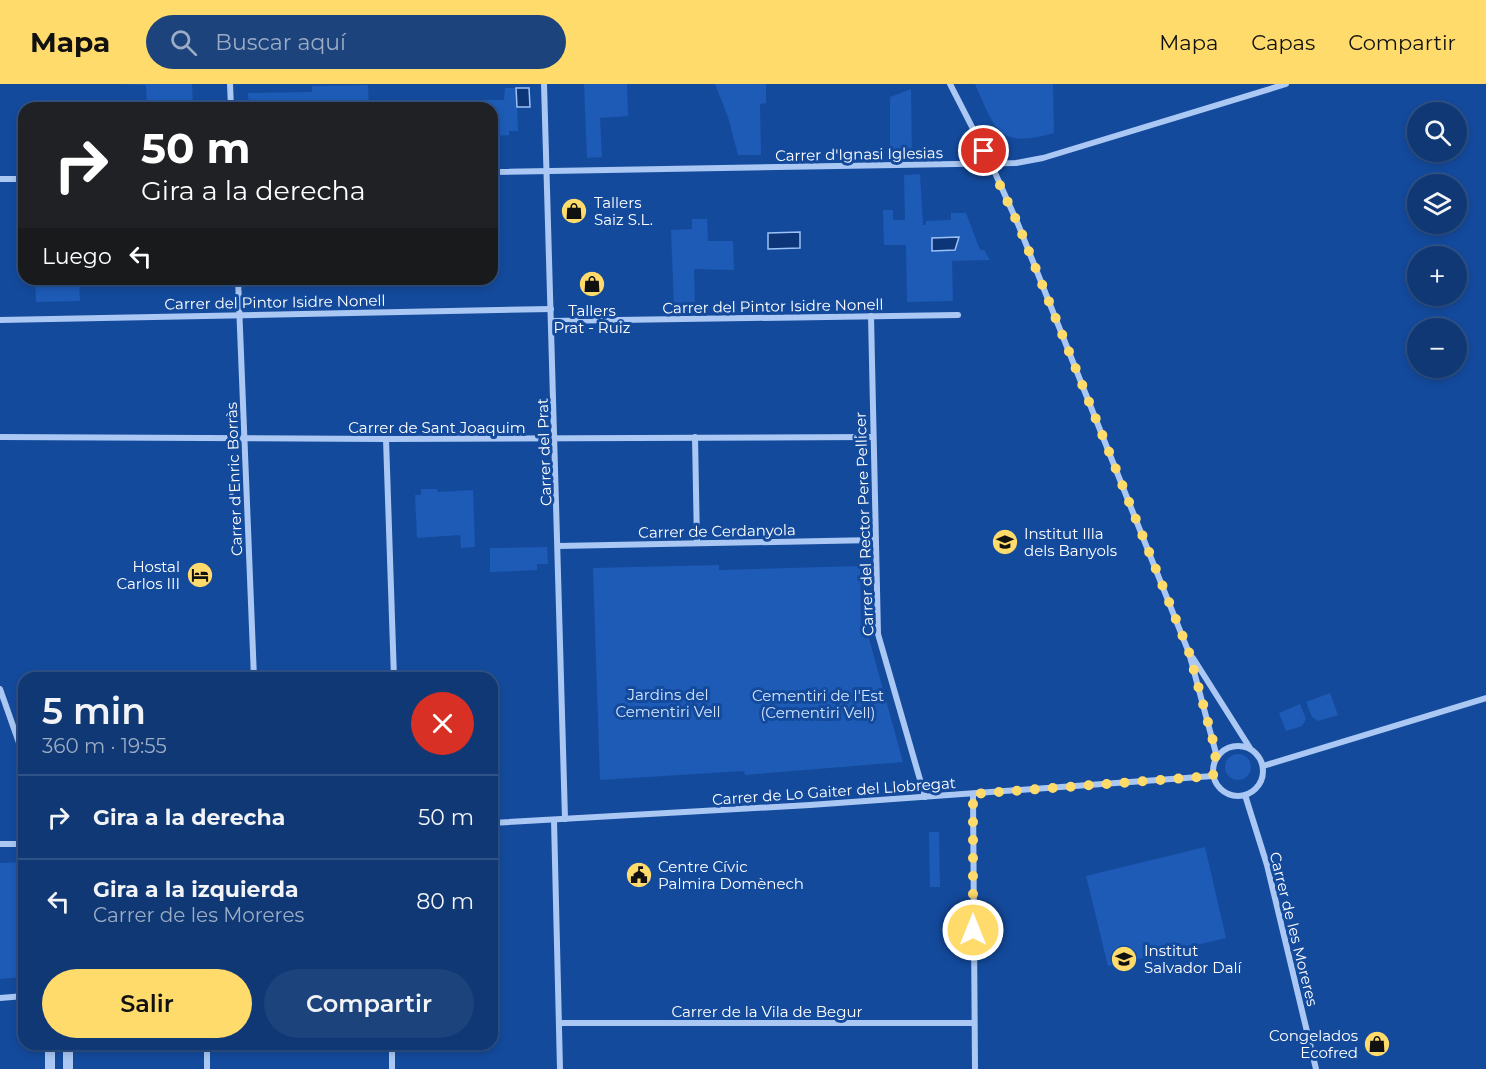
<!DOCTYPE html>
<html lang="es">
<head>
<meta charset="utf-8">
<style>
  :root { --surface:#0f3875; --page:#1d437d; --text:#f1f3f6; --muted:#9bacc5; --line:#2f5287; --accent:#ffdb6c }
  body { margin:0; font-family:Montserrat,sans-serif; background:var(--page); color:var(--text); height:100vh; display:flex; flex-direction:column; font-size:22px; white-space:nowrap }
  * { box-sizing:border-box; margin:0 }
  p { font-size:20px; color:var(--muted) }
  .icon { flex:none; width:33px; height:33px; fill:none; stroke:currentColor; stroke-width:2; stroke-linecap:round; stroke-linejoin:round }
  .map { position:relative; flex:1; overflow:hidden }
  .panel { position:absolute; left:18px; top:588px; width:480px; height:378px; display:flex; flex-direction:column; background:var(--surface); border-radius:18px; box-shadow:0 3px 9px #0003,0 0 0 2px var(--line) }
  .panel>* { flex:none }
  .top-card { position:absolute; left:18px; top:18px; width:480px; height:183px; border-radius:18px; box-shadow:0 3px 9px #0003,0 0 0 2px var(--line); background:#202124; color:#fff; overflow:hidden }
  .fabs { position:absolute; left:1407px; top:18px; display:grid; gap:12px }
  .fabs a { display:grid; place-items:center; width:60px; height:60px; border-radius:50%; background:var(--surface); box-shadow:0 3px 9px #0003,0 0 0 2px var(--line); font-size:30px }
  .pin { position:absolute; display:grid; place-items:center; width:51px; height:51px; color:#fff; margin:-26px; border:3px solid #fff; border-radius:50%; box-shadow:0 2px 6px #0007 }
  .me { position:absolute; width:66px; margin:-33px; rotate:0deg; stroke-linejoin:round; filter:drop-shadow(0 0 4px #0008) }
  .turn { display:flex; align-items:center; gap:21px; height:126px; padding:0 24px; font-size:27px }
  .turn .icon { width:78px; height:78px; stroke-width:2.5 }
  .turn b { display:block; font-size:42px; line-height:51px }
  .then { display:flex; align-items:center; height:57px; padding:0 24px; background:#0003; gap:12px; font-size:22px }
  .round { display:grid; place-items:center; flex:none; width:63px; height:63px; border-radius:32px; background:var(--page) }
  .headline { display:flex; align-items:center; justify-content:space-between; height:102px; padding:0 24px }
  h1 { font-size:36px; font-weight:600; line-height:45px }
  .button { display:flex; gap:12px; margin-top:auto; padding:12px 24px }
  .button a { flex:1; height:69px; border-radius:36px; background:var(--accent); color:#111; font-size:24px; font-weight:600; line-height:69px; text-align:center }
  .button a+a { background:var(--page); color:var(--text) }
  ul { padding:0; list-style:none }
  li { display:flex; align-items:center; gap:18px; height:84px; padding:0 24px; border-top:2px solid var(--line) }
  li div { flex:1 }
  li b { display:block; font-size:22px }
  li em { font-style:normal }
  header { display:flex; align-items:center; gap:36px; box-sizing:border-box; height:84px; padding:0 30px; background:var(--accent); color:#111 }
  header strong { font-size:28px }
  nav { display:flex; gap:33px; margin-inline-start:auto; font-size:21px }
  .search { width:420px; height:54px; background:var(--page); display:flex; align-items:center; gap:15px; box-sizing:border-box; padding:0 21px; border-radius:33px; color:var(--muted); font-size:22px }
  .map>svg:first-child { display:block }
  .green { fill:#1d5bb6 }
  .water { fill:#0d3678; stroke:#9cc2f6; stroke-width:1.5 }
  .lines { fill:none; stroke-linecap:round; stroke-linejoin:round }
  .minor { stroke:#aac8f3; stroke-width:6 }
  .tertiary { stroke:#aac8f3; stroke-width:10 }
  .route { stroke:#ffdb6c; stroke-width:10; stroke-dasharray:0 18 }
  .labels { text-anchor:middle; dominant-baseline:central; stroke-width:6; stroke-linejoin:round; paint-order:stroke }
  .street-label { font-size:15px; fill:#fff; stroke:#144a9c }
  .poi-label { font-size:15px; fill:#fff; stroke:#144a9c; text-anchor:start }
  .park-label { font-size:15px; fill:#d2e4fd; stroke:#144a9c }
</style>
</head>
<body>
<header>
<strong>Mapa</strong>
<div class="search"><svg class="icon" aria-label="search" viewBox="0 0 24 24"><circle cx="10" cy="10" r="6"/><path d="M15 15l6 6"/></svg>Buscar aquí</div>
<nav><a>Mapa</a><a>Capas</a><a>Compartir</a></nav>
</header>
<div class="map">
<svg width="1486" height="985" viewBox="0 0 1486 985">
  <rect width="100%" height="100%" fill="#144a9c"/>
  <g class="green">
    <polygon points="117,0 192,0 193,21 147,23 146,1"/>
    <polygon points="584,0 627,0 628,32 600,34 602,73 587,74"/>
    <polygon points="715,0 766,0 766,19 760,20 761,71 738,71 728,33"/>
    <path d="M 975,0 L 1053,0 L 1054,49 C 998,65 996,47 975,0 Z"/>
    <polygon points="368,1 369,24 249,24 248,9 312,8 312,2"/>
    <polygon points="505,4 516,4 518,47 509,47 509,51 495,52 496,75 492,75 492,24 476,24 476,16 504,16"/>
    <polygon points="911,5 912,68 890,69 890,13"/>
    <polygon points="920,90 923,141 926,141 926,137 951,136 951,129 966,129 980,166 984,166 990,176 952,177 953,217 907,218 906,161 884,161 883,126 893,126 893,136 905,136 904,91"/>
    <polygon points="692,135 707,135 708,157 733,157 734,186 694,185 695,222 674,222 671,146 692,145"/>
    <polygon points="35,195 79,195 80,217 36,218"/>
    <polygon points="421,405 437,405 438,408 473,406 475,463 461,464 460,451 417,454 415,411 421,411"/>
    <polygon points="547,463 548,480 537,480 537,486 490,488 490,464"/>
    <polygon points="719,481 719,486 860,482 861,551 868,551 903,678 745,691 744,687 600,696 593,484"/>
    <polygon points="1330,609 1338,631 1318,637 1312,633 1306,618"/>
    <polygon points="1300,620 1306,635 1302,642 1286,647 1279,629"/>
    <circle cx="1238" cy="683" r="13"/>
    <polygon points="929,748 939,748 940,803 930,803"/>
    <polygon points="1205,763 1226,854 1108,882 1086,792"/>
    <polygon points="24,778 24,893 0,895 0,779"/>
  </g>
  <g class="water">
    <polygon points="516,4 529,4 530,23 517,23"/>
    <polygon points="800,148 800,164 768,165 768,149"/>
    <polygon points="959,153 955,166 932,167 932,154"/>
  </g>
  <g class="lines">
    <g class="minor">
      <polyline points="230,0 231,24"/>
      <polyline points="544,0 565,735"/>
      <polyline points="950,0 991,80 1018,140 1189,569 1217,673"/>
      <polyline points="492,88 1016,79 1043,74 1286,0"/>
      <polyline points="0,95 24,95"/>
      <polyline points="238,195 254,594"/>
      <polyline points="871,232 878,550 925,713"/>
      <polyline points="0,236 551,225"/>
      <polyline points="552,237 958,231"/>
      <polyline points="0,353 386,355 873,353"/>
      <polyline points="695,353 697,459"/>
      <polyline points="386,355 394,594"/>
      <polyline points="558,462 875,456"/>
      <polyline points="1193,574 1250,664"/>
      <polyline points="0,605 24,673"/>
      <circle cx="1238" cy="687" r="25"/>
      <polyline points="1263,682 1486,614"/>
      <polyline points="973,710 975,985"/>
      <polyline points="1245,711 1267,781 1316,985"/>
      <polyline points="554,736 560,985"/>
      <polyline points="492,739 810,721 1213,692"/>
      <polyline points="0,760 24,760"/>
      <polyline points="0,914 24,912"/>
      <polyline points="559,939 974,939"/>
      <polyline points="207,960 207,985"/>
      <polyline points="392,960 392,985"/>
    </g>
    <g class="tertiary">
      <polyline points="50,960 50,985"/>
      <polyline points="68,960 68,985"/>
    </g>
  </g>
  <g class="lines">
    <polyline class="route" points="973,846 973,710 1213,692 1216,668 1189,568 1018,140 984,67"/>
  </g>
  <defs>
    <g id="shop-disc" transform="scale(1.35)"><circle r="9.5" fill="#ffdb6c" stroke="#144a9c"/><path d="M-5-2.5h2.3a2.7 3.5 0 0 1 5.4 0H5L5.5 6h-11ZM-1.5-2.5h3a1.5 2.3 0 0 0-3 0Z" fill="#111"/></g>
    <g id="school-disc" transform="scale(1.35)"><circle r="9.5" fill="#ffdb6c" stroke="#144a9c"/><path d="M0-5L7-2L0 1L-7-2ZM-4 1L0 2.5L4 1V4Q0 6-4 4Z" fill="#111"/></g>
    <g id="hotel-disc" transform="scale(1.35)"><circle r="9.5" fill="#ffdb6c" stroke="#144a9c"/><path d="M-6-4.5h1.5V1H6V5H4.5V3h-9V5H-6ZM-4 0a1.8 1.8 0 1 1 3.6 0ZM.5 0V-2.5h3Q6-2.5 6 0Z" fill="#111"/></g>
    <g id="civic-disc" transform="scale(1.35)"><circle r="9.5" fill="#ffdb6c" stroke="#144a9c"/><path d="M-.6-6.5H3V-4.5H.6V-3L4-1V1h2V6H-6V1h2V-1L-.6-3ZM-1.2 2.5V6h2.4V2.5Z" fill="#111"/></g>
  </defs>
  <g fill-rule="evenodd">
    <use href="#shop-disc" x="574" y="127"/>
    <use href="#shop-disc" x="592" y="200"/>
    <use href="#school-disc" x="1005" y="458"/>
    <use href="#hotel-disc" x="200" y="491"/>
    <use href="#civic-disc" x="639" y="791"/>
    <use href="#school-disc" x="1124" y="875"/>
    <use href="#shop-disc" x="1377" y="960"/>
  </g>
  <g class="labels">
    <g class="street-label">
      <text transform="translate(859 70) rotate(-1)">Carrer d'Ignasi Iglesias</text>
      <text transform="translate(275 218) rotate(-1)">Carrer del Pintor Isidre Nonell</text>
      <text transform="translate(773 222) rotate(-1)">Carrer del Pintor Isidre Nonell</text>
      <text x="437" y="343">Carrer de Sant Joaquim</text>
      <text transform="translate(544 368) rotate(-92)">Carrer del Prat</text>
      <text transform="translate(234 395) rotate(-92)">Carrer d'Enric Borràs</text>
      <text transform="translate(864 440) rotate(-92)">Carrer del Rector Pere Pellicer</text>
      <text transform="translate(717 447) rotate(-1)">Carrer de Cerdanyola</text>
      <text transform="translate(834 707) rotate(-4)">Carrer de Lo Gaiter del Llobregat</text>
      <text transform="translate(1294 845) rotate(76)">Carrer de les Moreres</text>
      <text x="767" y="927">Carrer de la Vila de Begur</text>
    </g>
    <g class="poi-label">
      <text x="594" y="118">Tallers<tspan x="594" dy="17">Saiz S.L.</tspan></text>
      <text x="592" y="226" text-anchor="middle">Tallers<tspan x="592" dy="17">Prat - Ruiz</tspan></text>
      <text x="1024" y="449">Institut Illa<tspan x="1024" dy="17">dels Banyols</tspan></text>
      <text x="180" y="482" text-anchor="end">Hostal<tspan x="180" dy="17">Carlos III</tspan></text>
      <text x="658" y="782">Centre Cívic<tspan x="658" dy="17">Palmira Domènech</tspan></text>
      <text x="1144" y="866">Institut<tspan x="1144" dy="17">Salvador Dalí</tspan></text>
      <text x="1358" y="951" text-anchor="end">Congelados<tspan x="1358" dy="17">Ecofred</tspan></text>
    </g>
    <g class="park-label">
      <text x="668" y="610">Jardins del<tspan x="668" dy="17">Cementiri Vell</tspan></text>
      <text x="818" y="611">Cementiri de l'Est<tspan x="818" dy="17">(Cementiri Vell)</tspan></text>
    </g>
  </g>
</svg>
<div class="fabs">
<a><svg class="icon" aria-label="search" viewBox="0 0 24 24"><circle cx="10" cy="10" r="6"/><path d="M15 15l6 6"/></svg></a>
<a><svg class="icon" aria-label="layers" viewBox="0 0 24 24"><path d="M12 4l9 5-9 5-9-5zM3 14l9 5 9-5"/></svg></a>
<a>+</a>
<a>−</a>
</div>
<div class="pin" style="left:984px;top:67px;background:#d93025"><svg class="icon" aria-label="arrive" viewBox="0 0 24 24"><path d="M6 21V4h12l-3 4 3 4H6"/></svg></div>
<svg class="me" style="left:973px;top:846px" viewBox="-20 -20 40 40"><circle r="17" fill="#ffdb6c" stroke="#fff" stroke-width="3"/><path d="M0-11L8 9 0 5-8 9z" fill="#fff"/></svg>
<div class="top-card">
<div class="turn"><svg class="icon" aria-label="right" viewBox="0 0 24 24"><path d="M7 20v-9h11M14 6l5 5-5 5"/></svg><div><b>50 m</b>Gira a la derecha</div></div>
<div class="then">Luego<svg class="icon" aria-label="left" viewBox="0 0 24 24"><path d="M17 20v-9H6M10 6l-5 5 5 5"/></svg></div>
</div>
<section class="panel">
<div class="headline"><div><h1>5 min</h1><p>360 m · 19:55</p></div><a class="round" style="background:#d93025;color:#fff"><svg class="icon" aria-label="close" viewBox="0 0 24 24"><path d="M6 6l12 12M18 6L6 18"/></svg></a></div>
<ul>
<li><svg class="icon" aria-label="right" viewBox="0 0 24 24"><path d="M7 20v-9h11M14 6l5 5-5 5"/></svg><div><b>Gira a la derecha</b></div><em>50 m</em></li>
<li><svg class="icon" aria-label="left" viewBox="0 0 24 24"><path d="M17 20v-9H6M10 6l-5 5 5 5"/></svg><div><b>Gira a la izquierda</b><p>Carrer de les Moreres</p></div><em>80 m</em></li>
</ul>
<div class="button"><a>Salir</a><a>Compartir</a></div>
</section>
</div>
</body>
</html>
